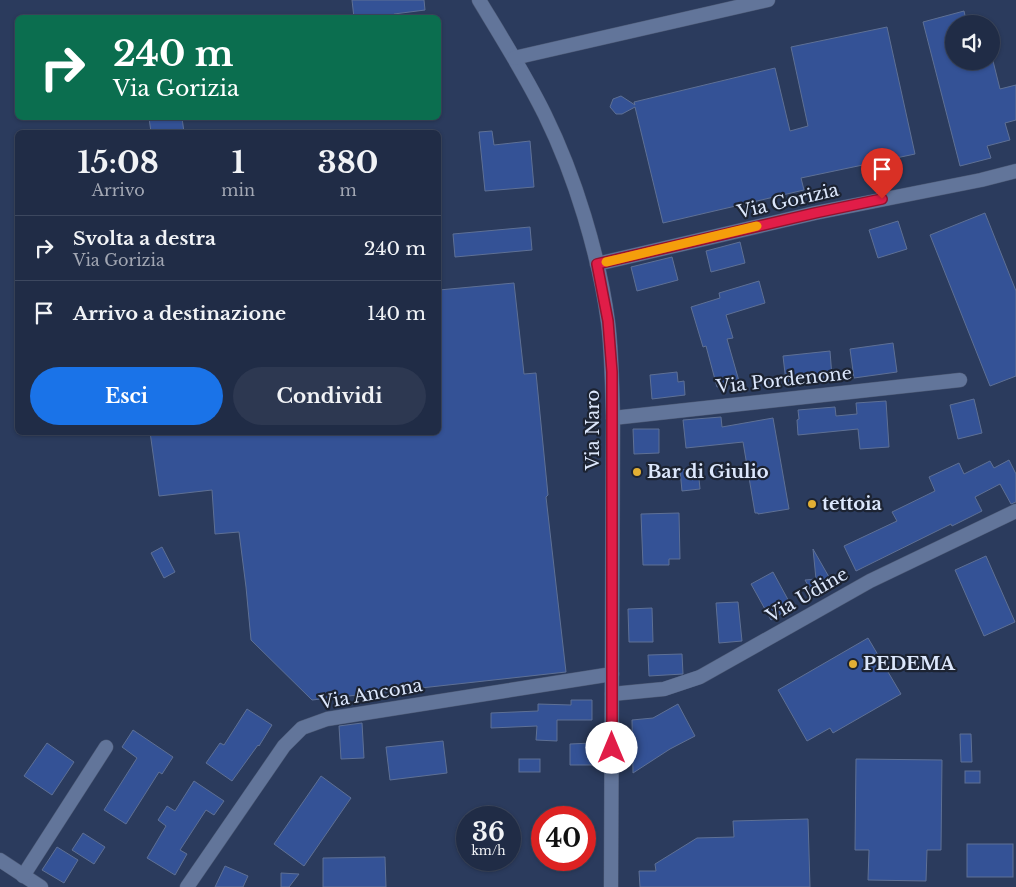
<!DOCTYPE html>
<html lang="it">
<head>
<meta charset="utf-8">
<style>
  :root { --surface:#202c46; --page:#2d3851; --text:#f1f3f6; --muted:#a2a7b3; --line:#3d485f; --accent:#1a73e8 }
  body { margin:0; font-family:"Libre Baskerville",serif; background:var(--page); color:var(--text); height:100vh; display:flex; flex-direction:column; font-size:19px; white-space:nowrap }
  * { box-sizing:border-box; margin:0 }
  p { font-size:16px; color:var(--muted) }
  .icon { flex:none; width:28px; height:28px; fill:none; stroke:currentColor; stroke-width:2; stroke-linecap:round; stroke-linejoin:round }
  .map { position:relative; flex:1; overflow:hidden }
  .sheet { position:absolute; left:15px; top:130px; width:426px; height:305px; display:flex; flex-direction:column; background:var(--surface); border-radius:8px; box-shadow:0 1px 4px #0004,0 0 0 1px var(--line) }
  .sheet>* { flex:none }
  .hud { position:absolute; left:15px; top:15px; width:426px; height:105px; border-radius:8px; box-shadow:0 1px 4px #0004,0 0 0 1px var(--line); background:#0b6e4f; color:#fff; overflow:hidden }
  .buttons { position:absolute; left:945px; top:15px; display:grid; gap:10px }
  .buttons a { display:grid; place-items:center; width:55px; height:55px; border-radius:50%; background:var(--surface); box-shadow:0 1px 4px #0004,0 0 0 1px var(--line); font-size:25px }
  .speed { position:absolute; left:456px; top:806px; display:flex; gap:10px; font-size:25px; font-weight:700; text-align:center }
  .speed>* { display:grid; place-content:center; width:65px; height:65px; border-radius:50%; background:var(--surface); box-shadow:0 1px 4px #0004,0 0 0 1px var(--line); line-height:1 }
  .speed small { font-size:12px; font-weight:400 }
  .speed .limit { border:8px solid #d22; background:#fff; color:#111 }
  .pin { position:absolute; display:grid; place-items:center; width:42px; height:42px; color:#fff; margin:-51px -21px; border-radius:50% 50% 50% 0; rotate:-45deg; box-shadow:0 0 5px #0007 }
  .pin .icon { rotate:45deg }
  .me { position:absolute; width:55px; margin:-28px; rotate:0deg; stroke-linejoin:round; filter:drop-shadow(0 0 4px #0008) }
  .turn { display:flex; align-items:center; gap:18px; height:105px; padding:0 15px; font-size:22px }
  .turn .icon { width:65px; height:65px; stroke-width:2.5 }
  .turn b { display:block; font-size:35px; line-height:42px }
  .eta { display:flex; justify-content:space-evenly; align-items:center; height:85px; text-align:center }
  .eta b { font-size:30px; font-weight:700; line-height:35px }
  .action { display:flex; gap:10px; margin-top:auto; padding:10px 15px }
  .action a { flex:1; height:58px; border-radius:30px; background:var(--accent); color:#fff; font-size:20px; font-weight:700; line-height:58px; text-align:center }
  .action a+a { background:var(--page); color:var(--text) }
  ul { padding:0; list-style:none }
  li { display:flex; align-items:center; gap:15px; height:65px; padding:0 15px; border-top:1px solid var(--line) }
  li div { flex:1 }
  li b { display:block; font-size:19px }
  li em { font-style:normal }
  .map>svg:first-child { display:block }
  .building { fill:#345296; stroke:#5e7095 }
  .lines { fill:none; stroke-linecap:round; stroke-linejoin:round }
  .minor-casing { stroke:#4c5975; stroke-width:15 }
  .minor { stroke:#62759a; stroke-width:14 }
  .route-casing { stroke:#92132f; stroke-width:12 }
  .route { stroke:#e11d48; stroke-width:9 }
  .slow { stroke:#f59e0b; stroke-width:9 }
  .poi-dot { fill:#e2af34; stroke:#1c2332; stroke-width:2 }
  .labels { text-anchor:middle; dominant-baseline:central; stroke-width:4.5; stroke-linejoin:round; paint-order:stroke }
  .street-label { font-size:18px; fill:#dce7fc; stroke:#1c2332 }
  .poi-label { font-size:18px; font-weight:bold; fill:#dce7fc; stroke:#1c2332; text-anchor:start }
</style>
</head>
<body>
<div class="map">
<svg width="1016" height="887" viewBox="0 0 1016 887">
  <rect width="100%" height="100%" fill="#2b3b5d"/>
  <g class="building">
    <polygon points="352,0 424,0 425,10 394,14 394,18 354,18"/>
    <polygon points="964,11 967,24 954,24 954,61 993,61 1000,89 1016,85 1016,120 1005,123 1010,140 987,146 991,158 960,166 923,22"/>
    <polygon points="887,27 915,154 801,178 804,190 663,223 635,107 622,114 616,114 610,107 613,99 621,96 635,105 634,102 775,68 790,131 808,126 791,47"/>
    <polygon points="149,118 182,118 184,132 151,132"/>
    <polygon points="492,131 494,145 530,141 534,187 485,191 479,132"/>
    <polygon points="985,213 1016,291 1016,376 990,386 930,235"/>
    <polygon points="898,221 907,249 878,258 869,230"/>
    <polygon points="530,227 532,250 455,257 453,234"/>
    <polygon points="740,242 745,263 711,272 706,251"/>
    <polygon points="672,257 678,280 637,291 631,267"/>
    <polygon points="759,281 765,303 726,315 733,338 727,339 739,381 717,387 706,346 703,347 691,307 720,298 719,293"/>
    <polygon points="514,283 524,374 536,373 548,495 546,497 566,672 312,700 251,640 246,587 239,532 215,534 212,490 159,496 150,432 439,432 439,290"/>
    <polygon points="893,343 897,372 854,378 850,349"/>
    <polygon points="830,351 832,377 786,382 783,356"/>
    <polygon points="677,372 678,382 684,381 685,395 652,399 650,375"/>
    <polygon points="974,399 982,433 958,439 950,405"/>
    <polygon points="886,401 889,447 860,449 858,429 798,435 797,420 799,419 798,410 835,407 836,416 857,414 856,403"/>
    <polygon points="721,417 722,427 773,418 789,509 758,514 758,513 755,513 743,442 686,448 683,420"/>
    <polygon points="633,429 659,429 659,453 634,454"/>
    <polygon points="1009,460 1016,474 1016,502 1011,504 1000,484 975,497 982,511 952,526 951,524 856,571 844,546 897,521 892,512 935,491 929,477 959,463 964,474 990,461 994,468"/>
    <polygon points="698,468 700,489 682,491 680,470"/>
    <polygon points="679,513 680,559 669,559 669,565 643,565 641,514"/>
    <polygon points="162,547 175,572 164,578 151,553"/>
    <polygon points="813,549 829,577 840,576 812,592 805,580 816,579"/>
    <polygon points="986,556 1015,622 984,636 955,570"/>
    <polygon points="773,572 792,607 771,620 751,584"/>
    <polygon points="738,602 742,641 719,643 716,603"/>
    <polygon points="652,608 653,642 629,642 628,609"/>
    <polygon points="868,638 901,694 833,733 830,728 807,741 778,690"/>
    <polygon points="682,654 683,674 649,676 648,655"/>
    <polygon points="571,700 592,700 592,720 557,720 557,741 536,740 537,726 491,728 491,713 538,711 538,704 571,705"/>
    <polygon points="678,704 695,736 670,749 633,773 632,720 653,718"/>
    <polygon points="247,709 272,725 259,746 258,745 232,781 206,763 220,743 224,745"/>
    <polygon points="362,723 364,758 341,759 339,726"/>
    <polygon points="133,730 173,757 162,774 159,772 126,824 104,810 137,758 122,747"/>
    <polygon points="960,734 971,734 972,762 961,762"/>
    <polygon points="443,741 447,773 390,780 386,747"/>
    <polygon points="47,743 74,762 52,795 24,776"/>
    <polygon points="592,743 593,765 570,765 570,744"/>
    <rect x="519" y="759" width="21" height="13"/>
    <polygon points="856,759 942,760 941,850 927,850 926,881 868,880 869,850 855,850"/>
    <rect x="965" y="771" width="15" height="12"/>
    <polygon points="321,776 351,798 304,866 274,844"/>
    <polygon points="194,781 224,801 214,815 206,810 180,850 187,854 175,875 147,858 166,826 158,820 167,806 175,811"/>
    <polygon points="808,819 810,887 640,887 639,871 656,871 655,864 697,838 734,837 733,821"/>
    <polygon points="83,833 105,847 94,864 72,850"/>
    <rect x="967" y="844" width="46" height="33"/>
    <polygon points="57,847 78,860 64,883 42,870"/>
    <polygon points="385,857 386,887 323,887 323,858"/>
    <polygon points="225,866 248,876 243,887 215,887"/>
    <polygon points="281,873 299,874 289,887 281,887"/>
  </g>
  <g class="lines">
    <g class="minor-casing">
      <g id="minor">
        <path d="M 479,0 C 502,38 526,76 545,115 C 575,176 599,255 608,322 C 612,354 612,386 613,418 L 611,887"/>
        <polyline points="514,58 768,0"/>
        <polyline points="597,264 815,213 981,180 1016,171"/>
        <polyline points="613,418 960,380"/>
        <polyline points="612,694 664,689 700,677 870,581 1016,511"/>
        <polyline points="0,860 41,887"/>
        <polyline points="23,876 106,747"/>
        <polyline points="187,887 284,746 302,728 327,719 612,674"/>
      </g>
    </g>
    <use href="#minor" class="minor"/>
  </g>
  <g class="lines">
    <g class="route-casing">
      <polyline id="route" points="612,748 612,372 608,321 597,264 815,213 882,199"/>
    </g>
    <use href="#route" class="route"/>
    <polyline class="slow" points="606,262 757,226"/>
  </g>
  <g class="poi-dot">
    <circle cx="637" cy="472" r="5"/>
    <circle cx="812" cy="504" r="5"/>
    <circle cx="853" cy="664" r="5"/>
  </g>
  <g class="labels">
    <g class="street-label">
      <text transform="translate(788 201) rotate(-13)">Via Gorizia</text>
      <text transform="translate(784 380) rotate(-6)">Via Pordenone</text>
      <text transform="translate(593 430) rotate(-90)">Via Naro</text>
      <text transform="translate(807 595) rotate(-30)">Via Udine</text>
      <text transform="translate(371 694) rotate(-10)">Via Ancona</text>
    </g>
    <g class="poi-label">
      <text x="647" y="472">Bar di Giulio</text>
      <text x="822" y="504">tettoia</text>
      <text x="863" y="664">PEDEMA</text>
    </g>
  </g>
</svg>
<div class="buttons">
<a><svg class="icon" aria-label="sound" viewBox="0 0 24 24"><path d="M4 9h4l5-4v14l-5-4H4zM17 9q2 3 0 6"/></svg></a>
</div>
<div class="speed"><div>36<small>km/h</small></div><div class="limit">40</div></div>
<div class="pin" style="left:882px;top:199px;background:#d93025"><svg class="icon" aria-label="arrive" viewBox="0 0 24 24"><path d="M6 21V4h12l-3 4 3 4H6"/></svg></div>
<svg class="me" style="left:612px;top:748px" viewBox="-20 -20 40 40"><circle r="19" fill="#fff"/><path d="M0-13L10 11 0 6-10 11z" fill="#e11d48"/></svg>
<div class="hud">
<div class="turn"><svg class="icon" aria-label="right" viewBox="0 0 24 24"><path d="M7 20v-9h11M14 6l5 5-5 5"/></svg><div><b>240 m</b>Via Gorizia</div></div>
</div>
<section class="sheet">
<div class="eta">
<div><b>15:08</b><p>Arrivo</p></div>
<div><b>1</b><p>min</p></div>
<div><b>380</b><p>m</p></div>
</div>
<ul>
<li><svg class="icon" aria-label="right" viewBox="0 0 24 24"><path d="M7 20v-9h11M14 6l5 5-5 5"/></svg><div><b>Svolta a destra</b><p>Via Gorizia</p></div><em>240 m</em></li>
<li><svg class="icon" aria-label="arrive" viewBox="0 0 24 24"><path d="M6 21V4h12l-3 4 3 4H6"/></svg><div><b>Arrivo a destinazione</b></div><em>140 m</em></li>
</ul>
<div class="action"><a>Esci</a><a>Condividi</a></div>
</section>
</div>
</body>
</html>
